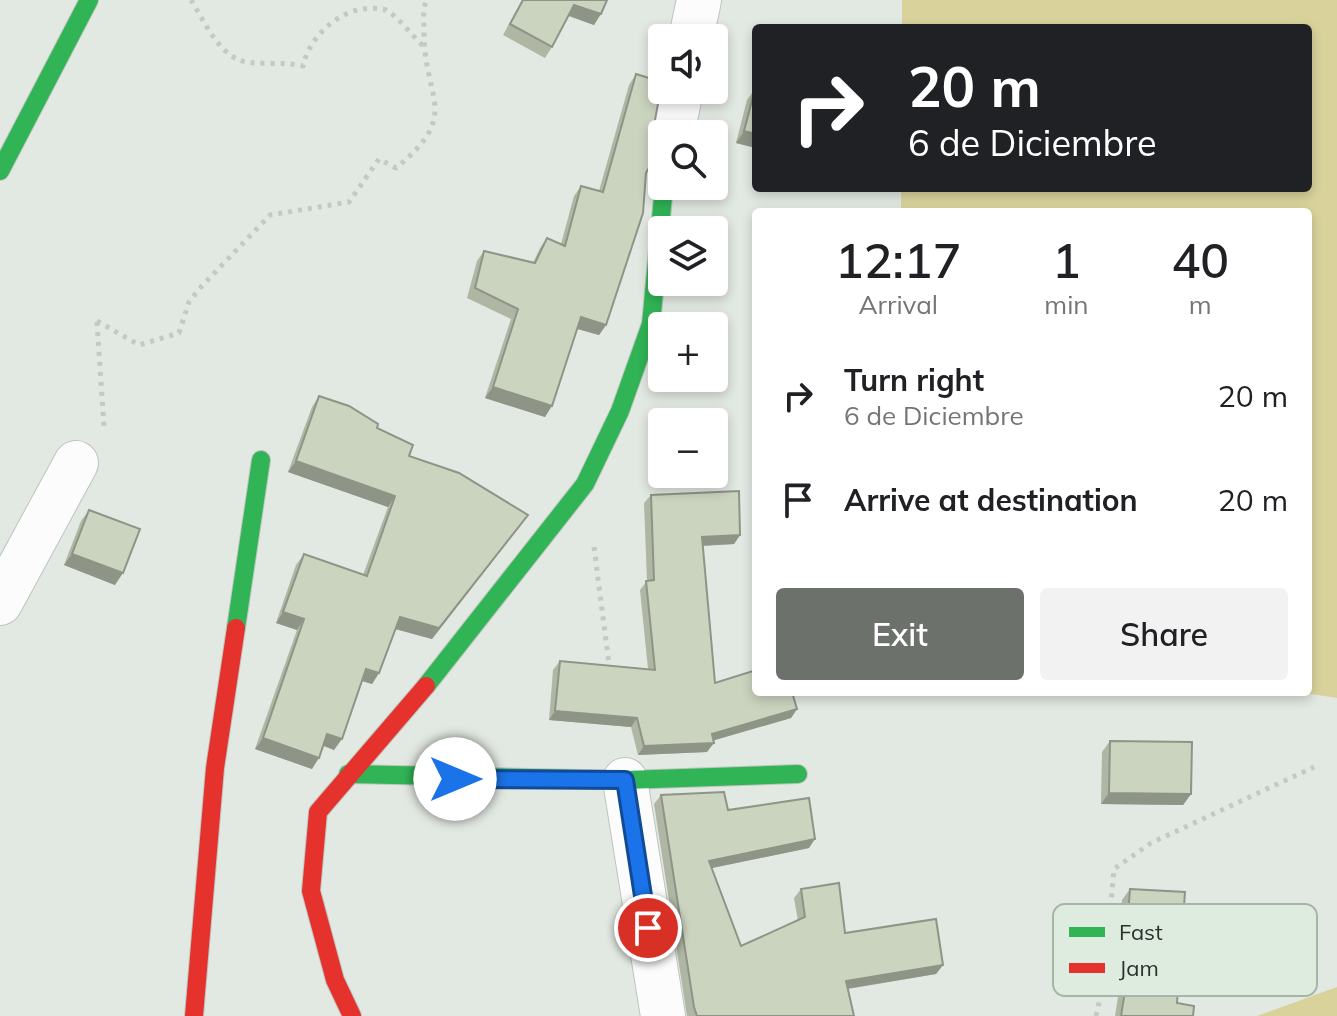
<!DOCTYPE html>
<html lang="en">
<head>
<meta charset="utf-8">
<style>
  :root { --surface:#fff; --page:#f2f2f2; --text:#202124; --muted:#757577; --accent:#6c716c }
  body { margin:0; font-family:Mulish,sans-serif; background:var(--page); color:var(--text); height:100vh; display:flex; flex-direction:column; font-size:30px; white-space:nowrap }
  * { box-sizing:border-box; margin:0 }
  p { font-size:26px; color:var(--muted) }
  .icon { flex:none; width:44px; height:44px; fill:none; stroke:currentColor; stroke-width:2; stroke-linecap:round; stroke-linejoin:round }
  .map { position:relative; flex:1; overflow:hidden }
  .sheet { position:absolute; left:752px; top:208px; width:560px; height:488px; display:flex; flex-direction:column; background:var(--surface); border-radius:8px; box-shadow:0 4px 12px #0003 }
  .sheet>* { flex:none }
  .guide { position:absolute; left:752px; top:24px; width:560px; height:168px; border-radius:8px; box-shadow:0 4px 12px #0003; background:#202124; color:#fff; overflow:hidden }
  .buttons { position:absolute; left:648px; top:24px; display:grid; gap:16px }
  .buttons a { display:grid; place-items:center; width:80px; height:80px; border-radius:8px; background:var(--surface); box-shadow:0 4px 12px #0003; font-size:40px }
  .pin { position:absolute; display:grid; place-items:center; width:68px; height:68px; color:#fff; margin:-34px; border:4px solid #fff; border-radius:50%; box-shadow:0 2px 8px #0007 }
  .me { position:absolute; width:88px; margin:-44px; rotate:90deg; stroke-linejoin:round; filter:drop-shadow(0 0 6px #0008) }
  .turn { display:flex; align-items:center; gap:28px; height:168px; padding:0 24px; font-size:36px }
  .turn .icon { width:104px; height:104px; stroke-width:2.5 }
  .turn b { display:block; font-size:56px; line-height:68px }
  .eta { display:flex; justify-content:space-evenly; align-items:center; height:136px; text-align:center }
  .eta b { font-size:48px; font-weight:600; line-height:56px }
  .primary-button { display:flex; gap:16px; margin-top:auto; padding:16px 24px }
  .primary-button a { flex:1; height:92px; border-radius:8px; background:var(--accent); color:#fff; font-size:32px; font-weight:600; line-height:92px; text-align:center }
  .primary-button a+a { background:var(--page); color:var(--text) }
  ul { padding:0; list-style:none }
  li { display:flex; align-items:center; gap:24px; height:104px; padding:0 24px }
  li div { flex:1 }
  li b { display:block; font-size:30px }
  li em { font-style:normal }
  .map>svg:first-child { display:block }
  .green { fill:#d9d39b }
  .lines { fill:none; stroke-linecap:round; stroke-linejoin:round }
  .street-casing { stroke:#bfc4bf; stroke-width:46 }
  .fast-casing { stroke:#bfc4bf; stroke-width:20 }
  .jam-casing { stroke:#bfc4bf; stroke-width:20 }
  .path { stroke:#c6c8c6; stroke-width:5; stroke-dasharray:4 6; stroke-linecap:butt }
  .street { stroke:#fbfcfb; stroke-width:44 }
  .fast { stroke:#30b455; stroke-width:18 }
  .jam { stroke:#e5322d; stroke-width:18 }
  .wall { fill:#afb6a4 }
  .shaded-wall { fill:#8e9486 }
  .building { fill:#cbd4bf; stroke:#8e9486; stroke-width:2 }
  .route-casing { stroke:#114b97; stroke-width:20 }
  .route { stroke:#1a73e8; stroke-width:14 }
  .key { fill:#deecdf; stroke:#a9b4a9; stroke-width:2 }
  .key-label { font-size:22px; fill:#2c312c }
</style>
</head>
<body>
<div class="map">
<svg width="1337" height="1016" viewBox="0 0 1337 1016">
  <rect width="100%" height="100%" fill="#e2e8e2"/>
  <g class="green">
    <polygon points="902,0 1337,0 1337,698 1299,692 1308,692 1308,212 901,212 901,188 1308,188 1308,28 902,28"/>
    <polygon points="1337,987 1337,1016 1257,1016"/>
  </g>
  <g class="lines">
    <g class="street-casing">
      <g id="street">
        <polyline points="691,38 699,0"/>
        <polyline points="672,134 681,90"/>
        <polyline points="0,603 76,463"/>
        <polyline points="625,780 663,1016"/>
      </g>
    </g>
    <g class="fast-casing">
      <g id="fast">
        <polyline points="0,171 89,0"/>
        <polyline points="236,628 261,460"/>
        <polyline points="426,686 585,484 620,411 651,324 664,186"/>
        <polyline points="348,774 625,780 798,774"/>
      </g>
    </g>
    <g class="jam-casing">
      <g id="jam">
        <polyline points="194,1016 215,768 236,628"/>
        <polyline points="352,1016 335,980 311,891 318,812 426,686"/>
      </g>
    </g>
    <g class="path">
      <path d="M 191,0 C 203,19 217,51 239,60 C 254,66 284,61 303,66 C 310,33 348,0 386,10 C 399,18 412,35 423,46"/>
      <path d="M 97,321 L 139,345 L 179,333 L 189,302 L 199,289 L 270,215 L 349,202 L 379,159 L 396,168 C 463,113 423,100 424,30 C 424,20 422,9 427,0"/>
      <polyline points="97,322 104,427"/>
      <polyline points="594,547 610,672"/>
      <polyline points="1096,1016 1104,981 1114,869 1151,843 1314,767"/>
    </g>
    <use href="#street" class="street"/>
    <use href="#fast" class="fast"/>
    <use href="#jam" class="jam"/>
  </g>
  <g class="wall">
    <polygon points="522,0 607,0 594,25 568,16 552,47 545,58 503,35"/>
    <polygon points="636,74 655,120 646,173 606,325 599,335 578,329 545,417 485,398 511,319 467,298 477,261 484,251 533,263 540,248 547,238 561,244 574,196 581,186 599,191 629,85"/>
    <polygon points="755,89 756,89 756,148 736,143 747,100"/>
    <polygon points="319,396 377,428 409,456 520,526 432,639 395,629 379,673 372,684 362,681 334,750 323,746 312,769 255,749 297,630 276,623 296,565 304,554 363,575 388,507 288,472 312,407"/>
    <polygon points="651,495 740,535 734,544 703,546 715,683 797,709 791,718 713,740 707,752 638,755 631,727 549,720 553,670 560,661 648,669 640,590 647,581 644,503"/>
    <polygon points="89,510 115,585 64,565 81,521"/>
    <polygon points="1110,741 1191,794 1183,805 1101,804 1102,752"/>
    <polygon points="661,795 728,810 809,848 712,868 741,946 798,921 794,898 801,889 845,933 943,965 936,974 848,989 854,1016 687,1016 654,804"/>
    <polygon points="1130,889 1177,1003 1193,1016 1115,1016 1125,953 1118,953 1122,900"/>
  </g>
  <g class="shaded-wall">
    <polygon points="574,5 601,14 594,25 567,15"/>
    <polygon points="744,131 756,134 756,148 736,143"/>
    <polygon points="581,317 606,325 599,335 574,328"/>
    <polygon points="493,387 552,406 545,417 485,398"/>
    <polygon points="296,461 395,496 388,507 288,472"/>
    <polygon points="528,515 432,639 392,628 400,617"/>
    <polygon points="740,535 734,544 696,546 702,537"/>
    <polygon points="72,554 123,573 115,585 64,565"/>
    <polygon points="283,612 304,619 297,630 276,623"/>
    <polygon points="366,669 379,673 372,684 359,680"/>
    <polygon points="797,709 791,718 705,743 712,734"/>
    <polygon points="555,711 637,718 631,727 549,720"/>
    <polygon points="327,734 342,739 334,750 320,744"/>
    <polygon points="263,738 319,758 312,769 255,749"/>
    <polygon points="714,743 707,752 638,755 644,746"/>
    <polygon points="1109,793 1191,794 1183,805 1101,804"/>
    <polygon points="815,839 809,848 702,870 709,861"/>
    <polygon points="1126,942 1133,942 1125,953 1118,953"/>
    <polygon points="943,965 936,974 839,990 846,981"/>
  </g>
  <g class="building">
    <polygon points="523,0 607,0 601,14 574,5 552,47 510,24"/>
    <polygon points="636,74 662,82 655,120 656,132 662,141 662,144 646,173 643,213 606,325 581,317 552,406 493,387 518,309 475,288 484,251 535,263 547,238 565,246 581,186 603,192"/>
    <polygon points="755,89 756,89 756,134 744,131"/>
    <polygon points="319,396 349,406 378,424 377,428 413,445 409,456 459,473 528,515 439,628 400,617 379,673 366,669 342,739 327,734 319,758 263,738 304,619 283,612 304,554 367,576 395,496 296,461"/>
    <polygon points="739,491 740,535 702,537 715,683 756,670 756,692 792,692 797,709 712,734 714,743 644,746 637,718 555,711 560,661 655,670 646,581 654,580 651,495"/>
    <polygon points="89,510 140,529 123,573 72,554"/>
    <polygon points="1110,741 1192,742 1191,794 1109,793"/>
    <polygon points="724,792 728,810 809,798 815,839 709,861 741,946 805,917 801,889 839,883 845,933 936,919 943,965 846,981 854,1016 697,1016 694,1007 661,795"/>
    <polygon points="1130,889 1185,892 1177,1003 1194,1006 1193,1016 1121,1016 1133,942 1126,942"/>
  </g>
  <g class="lines">
    <g class="route-casing">
      <polyline id="route" points="455,779 625,780 648,928"/>
    </g>
    <use href="#route" class="route"/>
  </g>
  <rect x="1053" y="904" width="264" height="92" rx="12" class="key"/>
  <rect x="1069" y="927" width="36" height="10" fill="#30b455"/>
  <rect x="1069" y="963" width="36" height="10" fill="#e5322d"/>
  <g class="key-label">
    <text x="1119" y="940">Fast</text>
    <text x="1119" y="976">Jam</text>
  </g>
</svg>
<div class="buttons">
<a><svg class="icon" aria-label="sound" viewBox="0 0 24 24"><path d="M4 9h4l5-4v14l-5-4H4zM17 9q2 3 0 6"/></svg></a>
<a><svg class="icon" aria-label="search" viewBox="0 0 24 24"><circle cx="10" cy="10" r="6"/><path d="M15 15l6 6"/></svg></a>
<a><svg class="icon" aria-label="layers" viewBox="0 0 24 24"><path d="M12 4l9 5-9 5-9-5zM3 14l9 5 9-5"/></svg></a>
<a>+</a>
<a>−</a>
</div>
<div class="pin" style="left:648px;top:928px;background:#d93025"><svg class="icon" aria-label="arrive" viewBox="0 0 24 24"><path d="M6 21V4h12l-3 4 3 4H6"/></svg></div>
<svg class="me" style="left:455px;top:779px" viewBox="-20 -20 40 40"><circle r="19" fill="#fff"/><path d="M0-13L10 11 0 6-10 11z" fill="#1a73e8"/></svg>
<div class="guide">
<div class="turn"><svg class="icon" aria-label="right" viewBox="0 0 24 24"><path d="M7 20v-9h11M14 6l5 5-5 5"/></svg><div><b>20 m</b>6 de Diciembre</div></div>
</div>
<section class="sheet">
<div class="eta">
<div><b>12:17</b><p>Arrival</p></div>
<div><b>1</b><p>min</p></div>
<div><b>40</b><p>m</p></div>
</div>
<ul>
<li><svg class="icon" aria-label="right" viewBox="0 0 24 24"><path d="M7 20v-9h11M14 6l5 5-5 5"/></svg><div><b>Turn right</b><p>6 de Diciembre</p></div><em>20 m</em></li>
<li><svg class="icon" aria-label="arrive" viewBox="0 0 24 24"><path d="M6 21V4h12l-3 4 3 4H6"/></svg><div><b>Arrive at destination</b></div><em>20 m</em></li>
</ul>
<div class="primary-button"><a>Exit</a><a>Share</a></div>
</section>
</div>
</body>
</html>
